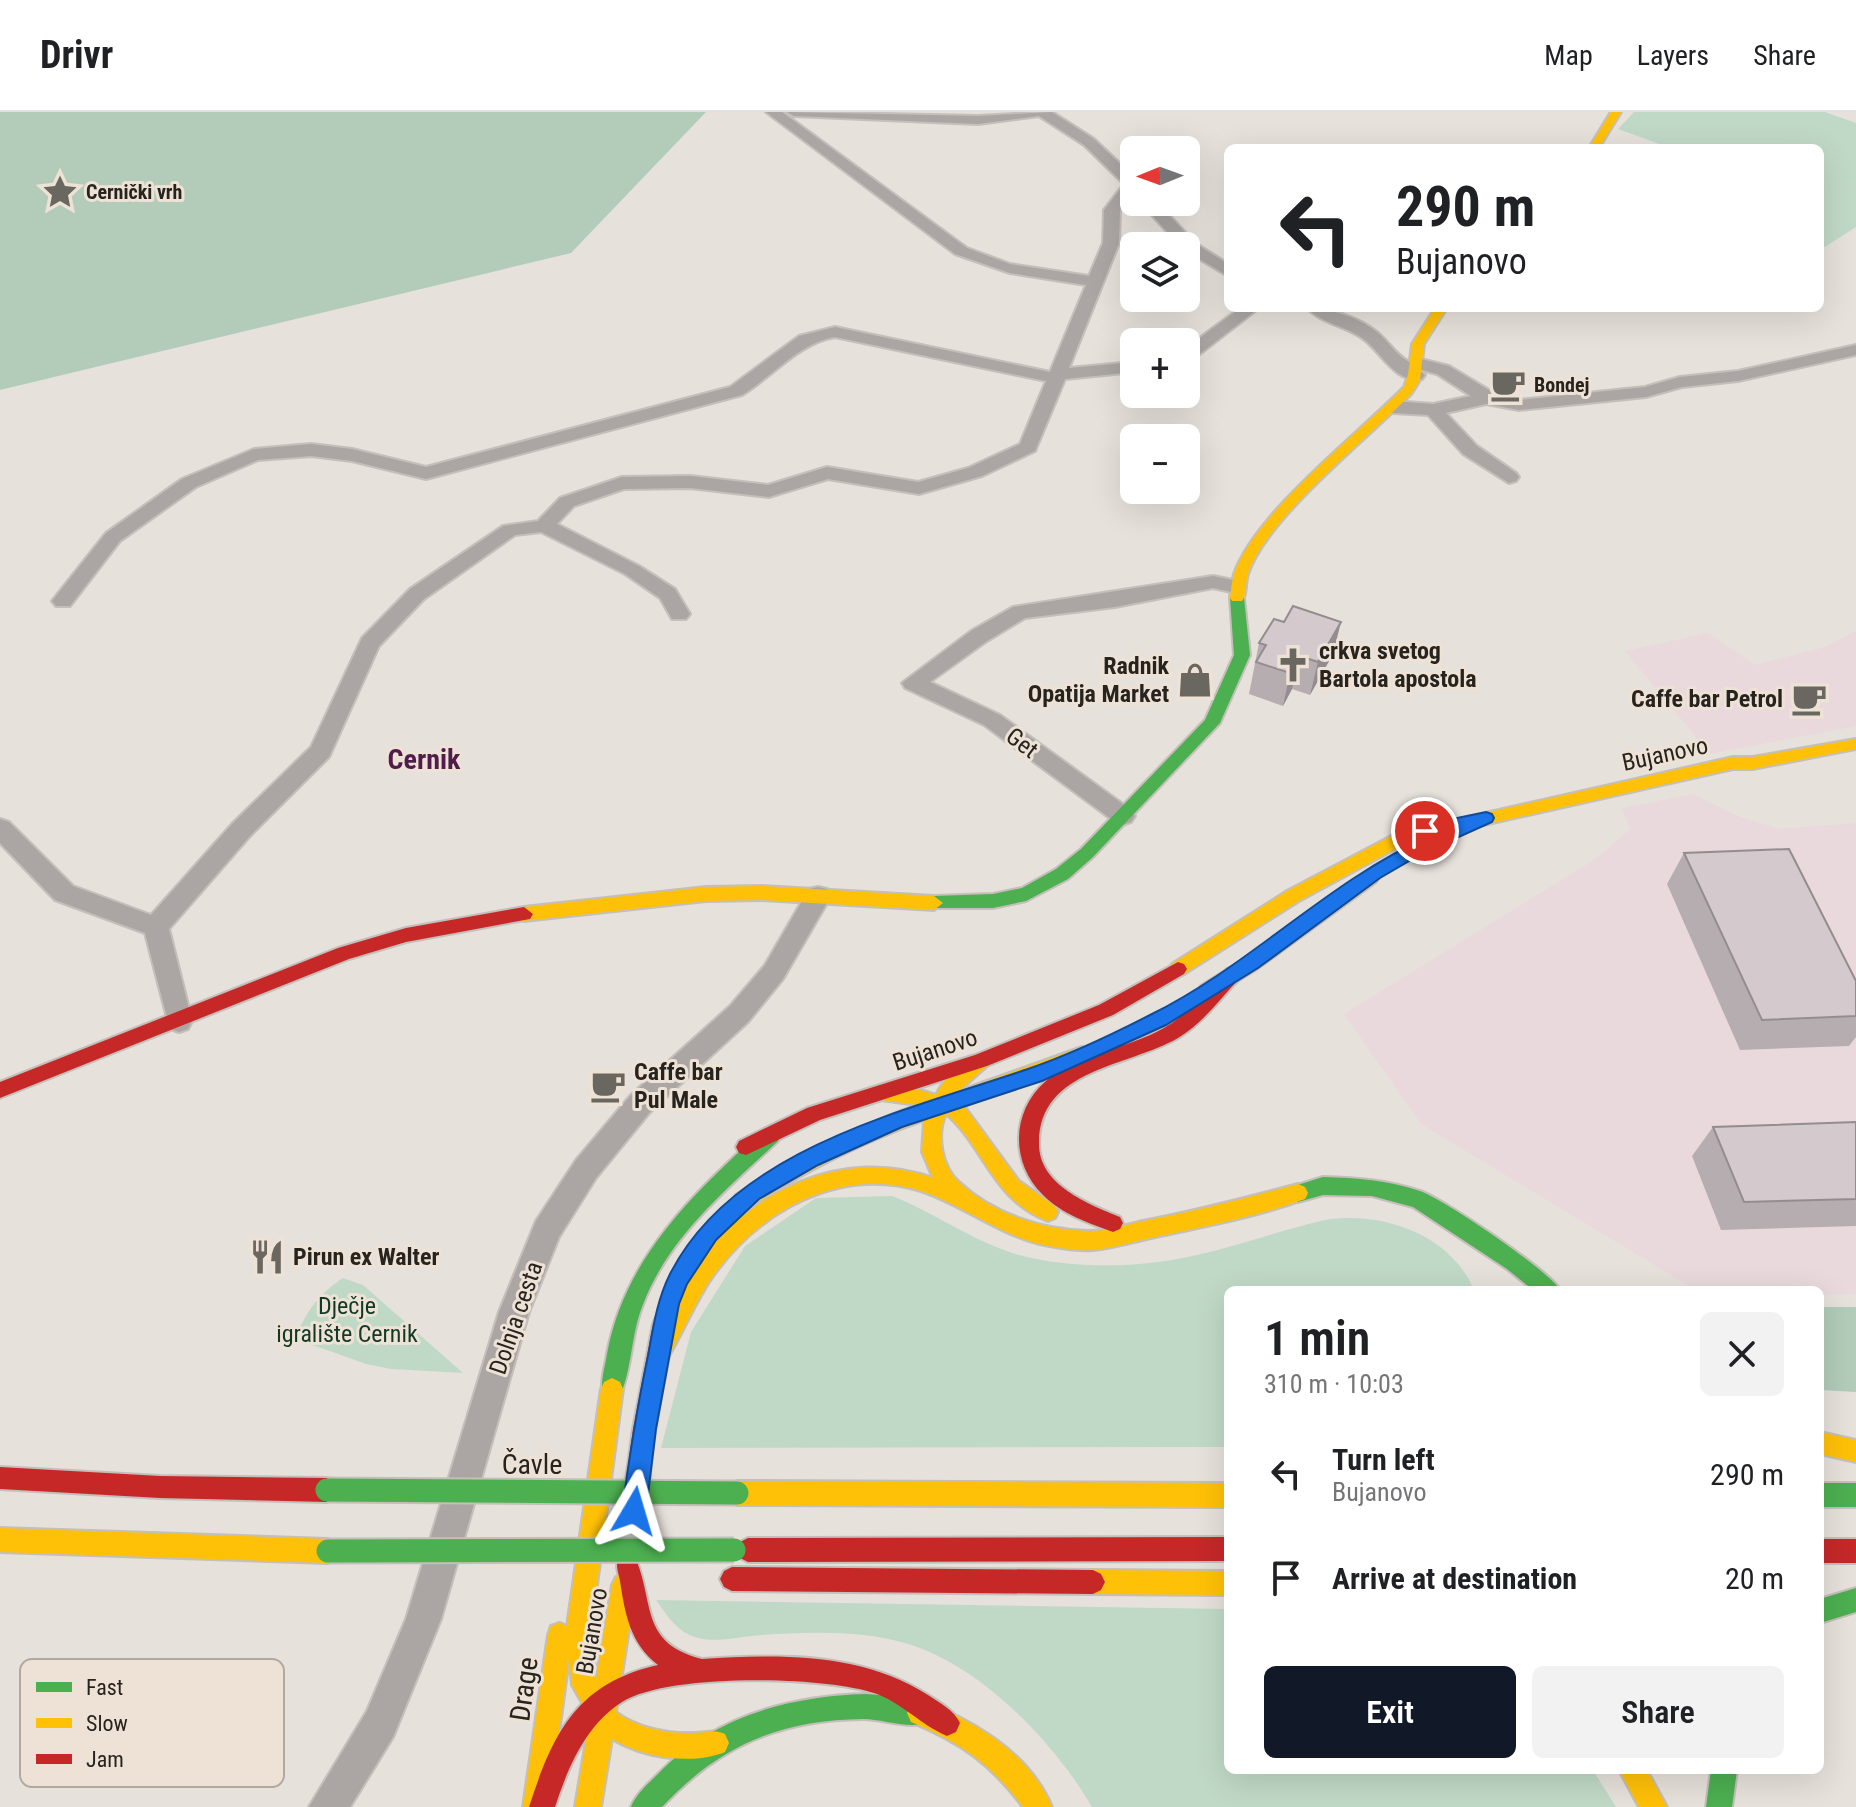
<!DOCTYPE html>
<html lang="en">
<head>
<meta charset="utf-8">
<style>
  :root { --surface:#fff; --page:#f2f2f2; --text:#202124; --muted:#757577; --line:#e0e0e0; --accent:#111827 }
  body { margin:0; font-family:"Roboto Condensed",sans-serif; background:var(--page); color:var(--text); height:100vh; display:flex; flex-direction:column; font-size:30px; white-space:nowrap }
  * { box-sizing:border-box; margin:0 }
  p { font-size:26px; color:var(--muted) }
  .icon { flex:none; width:44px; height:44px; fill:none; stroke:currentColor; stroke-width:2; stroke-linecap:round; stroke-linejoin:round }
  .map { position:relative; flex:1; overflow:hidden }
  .panel { position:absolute; left:1224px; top:1174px; width:600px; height:488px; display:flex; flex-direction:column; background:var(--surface); border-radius:12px; box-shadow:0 8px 32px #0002 }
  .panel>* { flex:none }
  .guide { position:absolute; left:1224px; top:32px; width:600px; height:168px; border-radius:12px; box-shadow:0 8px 32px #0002; background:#fff; color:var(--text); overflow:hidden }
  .needle { width:52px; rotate:269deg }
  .fabs { position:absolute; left:1120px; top:24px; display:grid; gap:16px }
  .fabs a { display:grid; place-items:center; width:80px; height:80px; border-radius:12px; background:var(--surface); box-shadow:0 8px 32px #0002; font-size:40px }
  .pin { position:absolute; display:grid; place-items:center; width:68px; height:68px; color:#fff; margin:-34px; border:4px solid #fff; border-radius:50%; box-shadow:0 2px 8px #0007 }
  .me { position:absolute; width:88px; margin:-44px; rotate:7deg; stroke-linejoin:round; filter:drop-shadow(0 0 6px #0008) }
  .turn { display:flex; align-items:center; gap:28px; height:168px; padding:0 40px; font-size:36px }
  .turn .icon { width:104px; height:104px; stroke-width:2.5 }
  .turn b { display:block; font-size:56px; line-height:68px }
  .round { display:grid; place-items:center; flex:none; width:84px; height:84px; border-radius:12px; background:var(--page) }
  .headline { display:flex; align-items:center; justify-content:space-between; height:136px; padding:0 40px }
  h1 { font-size:48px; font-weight:600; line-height:60px }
  .cta { display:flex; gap:16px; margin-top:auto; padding:16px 40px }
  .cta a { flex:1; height:92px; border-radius:12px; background:var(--accent); color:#fff; font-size:32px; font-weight:600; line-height:92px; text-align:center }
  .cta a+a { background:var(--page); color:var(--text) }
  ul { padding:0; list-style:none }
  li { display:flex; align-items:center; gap:24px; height:104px; padding:0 40px }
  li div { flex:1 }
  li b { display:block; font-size:30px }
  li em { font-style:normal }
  header { display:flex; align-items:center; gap:48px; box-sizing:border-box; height:112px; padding:0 40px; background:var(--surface); border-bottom:2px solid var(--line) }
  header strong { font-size:38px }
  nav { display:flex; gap:44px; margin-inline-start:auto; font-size:28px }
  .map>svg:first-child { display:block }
  .commercial { fill:#e9d9dc }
  .green { fill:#c0d9c6 }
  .forest { fill:#b2ccb9 }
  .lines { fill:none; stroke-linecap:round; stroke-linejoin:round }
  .street-casing { stroke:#c4bfba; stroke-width:4 }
  .fast-casing { stroke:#c4bfba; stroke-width:4 }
  .slow-casing { stroke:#c4bfba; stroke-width:4 }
  .jam-casing { stroke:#c4bfba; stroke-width:4 }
  .street { fill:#aba6a4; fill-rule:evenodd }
  .fast { fill:#4caf50; fill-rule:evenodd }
  .slow { fill:#ffc107; fill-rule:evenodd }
  .jam { fill:#c62828; fill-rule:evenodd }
  .fast-bridge-casing { stroke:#c4bfba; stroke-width:27; stroke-linecap:butt }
  .fast-bridge { stroke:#4caf50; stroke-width:23 }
  .wall { fill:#b6adb0 }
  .shaded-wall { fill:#948d90 }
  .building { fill:#d4c9cd; stroke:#948d90; stroke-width:2 }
  .route { fill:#1a73e8; stroke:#114b97; stroke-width:2 }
  .labels { text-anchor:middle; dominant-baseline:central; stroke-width:6; stroke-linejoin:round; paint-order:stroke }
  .far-poi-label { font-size:20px; font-weight:bold; fill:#27231e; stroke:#ede2d5; text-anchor:start }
  .poi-label { font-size:24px; font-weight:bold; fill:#27231e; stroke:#ede2d5; text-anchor:start }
  .street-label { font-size:24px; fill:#27231e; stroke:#ede2d5 }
  .park-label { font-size:24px; fill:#103a26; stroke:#ede2d5 }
  .quarter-label { font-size:28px; font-weight:bold; fill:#4f1c4b; stroke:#ede2d5 }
  .near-street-label { font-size:28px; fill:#27231e; stroke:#ede2d5 }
  .key { fill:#ede2d5; stroke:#b2a99e; stroke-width:2 }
  .key-label { font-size:22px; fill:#27231e }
</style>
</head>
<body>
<header>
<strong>Drivr</strong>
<nav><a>Map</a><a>Layers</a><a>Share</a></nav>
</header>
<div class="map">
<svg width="1856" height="1695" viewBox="0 0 1856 1695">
  <rect width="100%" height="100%" fill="#e7e1db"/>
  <g class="commercial">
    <polygon points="1856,519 1856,614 1710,642 1625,539 1708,521 1755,553 1825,535"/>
    <polygon points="1693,682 1740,705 1780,717 1856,711 1856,1182 1820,1183 1820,1178 1696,1178 1421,1012 1344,902 1597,746 1630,717 1622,696"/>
  </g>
  <g class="green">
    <polygon points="1634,0 1825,0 1856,11 1856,115 1820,138 1820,36 1663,36 1665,34 1618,17"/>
    <path d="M 892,1084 C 936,1101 973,1130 1019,1143 C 1068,1156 1128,1156 1177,1147 C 1227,1138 1276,1119 1325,1108 C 1380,1099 1450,1121 1474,1178 L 1228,1178 L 1228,1335 L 661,1336 L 691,1220 L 745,1134 L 816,1086 Z"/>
    <path d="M 343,1166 L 363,1173 L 463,1261 L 391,1257 L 366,1252 L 307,1231 L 300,1215 C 311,1193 322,1180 343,1166 Z"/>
    <path d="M 656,1488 L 1228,1497 L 1228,1658 L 1593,1658 L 1616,1695 L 1092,1695 C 1054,1630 981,1554 908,1532 C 861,1518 810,1520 762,1523 C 741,1524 714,1532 695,1525 C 676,1519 667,1503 656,1488 Z"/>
  </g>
  <g class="forest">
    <polygon points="0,0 706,0 571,141 0,278"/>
    <polygon points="1820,1195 1856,1195 1856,1280 1820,1278"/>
  </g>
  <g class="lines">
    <g class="street-casing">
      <g id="street">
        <path d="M 766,0 L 782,0 L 967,136 L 1010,152 L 1089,164 L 1103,131 L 1104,98 L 1124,72 L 1084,33 L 1039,4 L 978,12 L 794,4 L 787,0 L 978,4 L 1052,0 L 1094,27 L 1134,65 L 1134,79 L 1120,98 L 1119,131 L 1069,256 L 1134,250 L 1134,260 L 1065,267 L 1035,339 L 982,364 L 919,382 L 828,367 L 769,385 L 690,376 L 624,377 L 574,394 L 557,412 L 639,454 L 675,477 L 690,502 L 686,507 L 672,507 L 660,486 L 625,462 L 541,420 L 515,423 L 424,487 L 379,534 L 329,645 L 250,724 L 169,817 L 192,909 L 188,917 L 179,920 L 170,917 L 145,821 L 55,788 L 0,731 L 0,707 L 9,710 L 73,774 L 151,803 L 232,712 L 311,635 L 362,526 L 410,477 L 503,414 L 538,409 L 560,386 L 622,365 L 690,364 L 768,373 L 827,355 L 918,370 L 968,356 L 1020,332 L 1046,269 L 835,225 C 799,231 773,264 742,283 L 426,367 L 352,349 L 311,344 L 258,348 L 196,375 L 120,429 L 70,494 L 56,494 L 52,489 L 56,484 L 106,421 L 182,367 L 254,337 L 311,332 L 352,337 L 426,355 L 730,275 L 799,224 L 835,215 L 1050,260 L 1086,173 L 1010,161 L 955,142 Z"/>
        <polygon points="1140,90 1157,90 1195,131 1228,152 1228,164 1186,139 1186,134 1180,134"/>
        <polygon points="1240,196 1259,196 1192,248 1186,249 1186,236"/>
        <path d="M 1307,196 C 1330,196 1358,205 1377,220 C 1389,230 1395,242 1409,250 L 1417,246 L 1449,254 L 1502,286 L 1519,288 L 1645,275 L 1680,265 L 1738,259 L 1856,233 L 1856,243 L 1738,269 L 1682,275 L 1646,285 L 1519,298 L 1486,292 L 1446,301 L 1477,334 L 1516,361 L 1519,365 L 1516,369 L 1509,371 L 1463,342 L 1428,303 L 1393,301 L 1384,295 L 1393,289 L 1433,292 L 1471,284 L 1437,262 L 1418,257 L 1425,263 L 1422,267 C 1396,273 1380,238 1362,226 C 1345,214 1321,211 1307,196 Z"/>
        <polygon points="1213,464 1243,470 1246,475 1236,481 1213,476 1115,495 1025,506 987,529 930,570 1000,603 1131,698 1135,704 1131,710 1123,713 1115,710 984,613 905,576 902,571 971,519 1013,495"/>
        <polygon points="818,775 827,777 831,784 783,867 748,910 650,1000 596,1066 559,1125 529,1200 441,1507 393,1625 350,1695 309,1695 367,1599 406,1507 499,1200 536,1109 576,1048 630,984 730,894 765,853 809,777"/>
      </g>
    </g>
    <g class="fast-casing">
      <g id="fast">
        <polygon points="1237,481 1244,486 1250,543 1220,611 1093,745 1068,767 1026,789 993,796 928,796 925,791 934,784 993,782 1022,776 1056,757 1081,737 1205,608 1234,543 1230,486"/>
        <path d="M 771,1015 L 778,1017 L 781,1023 L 778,1029 C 727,1077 667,1126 642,1195 C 631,1223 632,1257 620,1284 L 612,1288 L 604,1284 C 599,1272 605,1256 607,1242 C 625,1145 694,1081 764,1017 Z"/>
        <path d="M 1323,1065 C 1358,1066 1386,1068 1420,1079 C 1442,1086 1551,1160 1560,1178 L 1533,1178 L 1507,1157 L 1413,1095 L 1372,1084 L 1323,1083 L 1298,1090 L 1291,1087 L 1288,1081 L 1291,1075 Z"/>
        <rect x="1820" y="1371" width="36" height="24"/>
        <polygon points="1856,1476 1856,1500 1820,1511 1820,1487"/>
        <path d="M 866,1582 L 894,1584 L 929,1592 L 933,1601 L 929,1610 C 910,1618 883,1607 863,1607 C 779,1608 719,1634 662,1695 L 631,1695 C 636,1682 648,1672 658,1662 C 713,1605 789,1584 866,1582 Z"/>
        <polygon points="1711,1658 1737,1658 1732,1695 1706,1695"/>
      </g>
    </g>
    <g class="slow-casing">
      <g id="slow">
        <polygon points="1611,0 1621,0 1599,36 1589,36"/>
        <path d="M 1435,196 L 1447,196 L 1424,232 L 1420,268 L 1412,281 C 1369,326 1267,405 1248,462 C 1246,469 1246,478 1244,486 L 1242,489 L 1232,489 L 1230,486 C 1231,478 1232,469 1234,462 C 1255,401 1357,323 1404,275 L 1408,263 L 1412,232 Z"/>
        <polygon points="1856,627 1856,637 1753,657 1733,657 1408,730 1299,789 1184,862 1172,862 1169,857 1172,852 1287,779 1397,721 1733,645 1753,645"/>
        <polygon points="1370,759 1379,765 1376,770 1258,856 1213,884 1201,884 1198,879 1201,874 1246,846"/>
        <polygon points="762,774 934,784 943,791 934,798 762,788 706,789 524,809 515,802 524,795 706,775"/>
        <path d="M 1082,935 L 1089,938 L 1091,943 L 1089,948 L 964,994 L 1019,1069 L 1055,1094 L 1058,1100 L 1055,1106 L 1048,1109 C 992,1088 984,1034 946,1002 C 936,1023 942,1055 959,1070 C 993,1102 1042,1118 1088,1119 C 1106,1120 1125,1113 1143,1109 C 1195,1099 1246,1086 1298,1072 L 1305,1075 L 1308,1081 L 1305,1087 C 1256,1105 1203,1115 1151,1126 C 1132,1130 1111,1137 1092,1138 C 1080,1139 1067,1137 1055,1135 C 1007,1129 966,1094 921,1079 C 838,1053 757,1101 711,1167 C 694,1192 683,1221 667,1247 L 659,1250 L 651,1247 L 648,1240 L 651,1233 C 668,1207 679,1178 697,1153 C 750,1078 844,1034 933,1066 L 922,1040 L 924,1008 C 863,1030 804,1059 750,1095 L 743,1098 L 736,1095 L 733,1089 L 736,1083 C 792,1045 854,1016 918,993 L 874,987 L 871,981 L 874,975 C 892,969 918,977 936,983 C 943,968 969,937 987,944 L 989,949 L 987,954 L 959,979 Z"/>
        <path d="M 612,1266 L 620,1270 L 623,1277 L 591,1518 L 596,1568 L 612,1473 L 616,1465 L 624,1461 L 632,1465 L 636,1473 L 616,1600 C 637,1616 668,1622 694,1621 C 706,1621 714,1617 725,1622 L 729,1631 L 725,1640 C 691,1654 642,1645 612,1627 L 601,1695 L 575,1695 L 590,1605 L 572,1573 L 569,1546 L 549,1695 L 523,1695 L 548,1523 L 551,1514 L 560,1511 L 567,1514 L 601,1277 L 604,1270 Z"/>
        <polygon points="1820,1320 1856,1328 1856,1350 1820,1342"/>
        <polygon points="737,1369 1228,1371 1228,1395 737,1393 729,1389 725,1381 729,1373"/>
        <polygon points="0,1416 328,1427 336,1431 340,1439 336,1447 328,1451 0,1440"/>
        <polygon points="1093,1458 1228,1459 1228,1483 1093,1482 1085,1478 1081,1470 1085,1462"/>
        <path d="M 920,1588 C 973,1608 1029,1640 1052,1695 L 1023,1695 C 990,1651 961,1631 911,1610 L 907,1601 L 911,1592 Z"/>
        <polygon points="1619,1658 1647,1658 1667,1695 1639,1695"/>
      </g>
    </g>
    <g class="jam-casing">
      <g id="jam">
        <polygon points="524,795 533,802 530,807 406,830 349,847 0,986 0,970 338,836 406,816"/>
        <polygon points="1178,850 1184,852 1187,857 1184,862 1113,903 987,954 820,1008 746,1043 739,1041 736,1035 739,1029 807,996 975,943 1099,893"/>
        <path d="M 1233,855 L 1239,857 L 1242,862 L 1239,867 C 1220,887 1202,912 1178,926 C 1128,955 1038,957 1039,1032 C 1039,1073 1088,1092 1120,1105 L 1123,1111 L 1120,1117 L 1113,1120 C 1088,1111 1062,1102 1043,1083 C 1010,1051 1011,999 1046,969 C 1079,941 1127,937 1164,916 C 1189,902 1207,877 1227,857 Z"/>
        <polygon points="664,1202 672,1205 675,1212 655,1317 645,1404 641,1412 633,1416 625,1412 621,1404 633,1317 653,1212 656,1205"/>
        <polygon points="0,1355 160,1364 327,1366 335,1370 339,1378 335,1386 327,1390 160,1386 0,1377"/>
        <polygon points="1228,1425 1228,1449 748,1450 740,1446 736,1438 740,1430 748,1426"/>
        <rect x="1820" y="1427" width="36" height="24"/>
        <path d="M 627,1441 L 635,1445 C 655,1490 639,1531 702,1547 C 779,1542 861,1540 928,1583 C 940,1591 954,1598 960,1611 L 956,1620 L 947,1624 C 921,1613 901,1590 874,1581 C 823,1564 667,1561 622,1590 C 586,1613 568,1655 555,1695 L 529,1695 C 553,1621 577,1571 658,1553 C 630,1531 625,1502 620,1469 C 618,1459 615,1454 619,1445 Z"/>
        <polygon points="732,1455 1093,1458 1101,1462 1105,1470 1101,1478 1093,1482 732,1479 724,1475 720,1467 724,1459"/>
      </g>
    </g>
    <use href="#street" class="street"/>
    <use href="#fast" class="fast"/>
    <use href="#slow" class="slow"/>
    <use href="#jam" class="jam"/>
    <g class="fast-bridge-casing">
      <g id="fast-bridge">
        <polyline points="327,1378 737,1381"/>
        <polyline points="328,1439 734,1438"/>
      </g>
    </g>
    <use href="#fast-bridge" class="fast-bridge"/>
  </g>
  <g class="wall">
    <polygon points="1259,531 1333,542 1310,583 1292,577 1283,594 1249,582"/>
    <polygon points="1684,741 1856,869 1856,925 1849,934 1740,938 1667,772"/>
    <polygon points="1856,1010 1856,1114 1721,1118 1692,1044 1713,1015"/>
  </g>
  <g class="shaded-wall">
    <polygon points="1341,510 1333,542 1310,583 1318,550"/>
    <polygon points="1300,544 1292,577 1283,594 1290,561"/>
  </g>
  <g class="building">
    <polygon points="1293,494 1341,510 1318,550 1300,544 1290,561 1256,550 1266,533 1259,531 1274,507 1284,510"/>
    <polygon points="1789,737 1856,869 1856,904 1762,908 1684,741"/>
    <polygon points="1856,1010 1856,1087 1744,1090 1713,1015"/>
  </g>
  <path class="route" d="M 1486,700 L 1492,702 L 1494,706 L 1492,710 L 1423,741 L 1380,766 L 1258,856 L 1166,913 L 1042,969 L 902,1015 L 818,1053 L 759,1087 L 716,1128 L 687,1172 L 679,1192 L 656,1317 L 646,1399 L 642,1407 L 634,1411 L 626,1407 L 622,1399 C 629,1347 637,1295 648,1244 C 653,1216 657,1188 670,1162 C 734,1036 906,999 1028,957 C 1069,943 1111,923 1150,903 C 1250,854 1329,768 1430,724 L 1419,723 L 1416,719 L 1419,714 Z"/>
  <defs>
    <g id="sight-bare" transform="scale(2.76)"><path d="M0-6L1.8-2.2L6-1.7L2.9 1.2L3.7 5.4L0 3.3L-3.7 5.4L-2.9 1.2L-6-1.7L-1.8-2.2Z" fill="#6a6660" stroke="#ede2d5" stroke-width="2.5" paint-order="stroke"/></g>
    <g id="cafe-bare" transform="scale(2.76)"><path d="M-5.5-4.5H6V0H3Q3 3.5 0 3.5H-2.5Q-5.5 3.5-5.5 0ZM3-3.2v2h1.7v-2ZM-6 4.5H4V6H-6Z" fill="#6a6660" stroke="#ede2d5" stroke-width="2.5" paint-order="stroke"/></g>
    <g id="church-bare" transform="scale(2.76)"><path d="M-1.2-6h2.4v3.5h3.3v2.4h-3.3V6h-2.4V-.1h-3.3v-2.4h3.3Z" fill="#6a6660" stroke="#ede2d5" stroke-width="2.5" paint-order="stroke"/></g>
    <g id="shop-bare" transform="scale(2.76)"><path d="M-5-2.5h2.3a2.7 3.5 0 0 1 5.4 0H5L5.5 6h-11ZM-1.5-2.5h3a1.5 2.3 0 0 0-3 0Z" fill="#6a6660" stroke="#ede2d5" stroke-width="2.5" paint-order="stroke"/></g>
    <g id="restaurant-bare" transform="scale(2.76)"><path d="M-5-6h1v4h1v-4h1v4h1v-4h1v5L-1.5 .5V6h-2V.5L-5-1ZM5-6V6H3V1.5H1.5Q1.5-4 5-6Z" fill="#6a6660" stroke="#ede2d5" stroke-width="2.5" paint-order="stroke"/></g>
  </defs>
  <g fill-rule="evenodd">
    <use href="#sight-bare" x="60" y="80"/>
    <use href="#cafe-bare" x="1508" y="273"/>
    <use href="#church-bare" x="1293" y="553"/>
    <use href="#shop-bare" x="1195" y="568"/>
    <use href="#cafe-bare" x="1809" y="587"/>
    <use href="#cafe-bare" x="608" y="974"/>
    <use href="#restaurant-bare" x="267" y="1145"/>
  </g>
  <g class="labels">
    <g class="far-poi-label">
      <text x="86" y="80">Cernički vrh</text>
      <text x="1534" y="273">Bondej</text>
    </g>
    <g class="poi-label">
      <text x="1319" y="539">crkva svetog<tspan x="1319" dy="28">Bartola apostola</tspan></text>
      <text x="1169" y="554" text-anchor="end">Radnik<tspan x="1169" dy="28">Opatija Market</tspan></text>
      <text x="1783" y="587" text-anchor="end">Caffe bar Petrol</text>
      <text x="634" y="960">Caffe bar<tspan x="634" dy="28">Pul Male</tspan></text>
      <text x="293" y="1145">Pirun ex Walter</text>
    </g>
    <g class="street-label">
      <text transform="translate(1022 631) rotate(37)">Get</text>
      <text transform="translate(1665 642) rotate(-12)">Bujanovo</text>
      <text transform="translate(935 938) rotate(-18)">Bujanovo</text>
      <text transform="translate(516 1206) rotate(-71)">Dolnja cesta</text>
      <text transform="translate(592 1519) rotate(-80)">Bujanovo</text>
    </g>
    <g class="park-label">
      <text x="347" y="1194">Dječje<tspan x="347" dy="28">igralište Cernik</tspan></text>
    </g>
    <g class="quarter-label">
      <text x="424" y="647">Cernik</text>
    </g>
    <g class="near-street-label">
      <text x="532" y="1352">Čavle</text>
      <text transform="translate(524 1577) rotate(-82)">Drage</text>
    </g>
  </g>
  <rect x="20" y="1547" width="264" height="128" rx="12" class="key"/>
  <rect x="36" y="1570" width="36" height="10" fill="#4caf50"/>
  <rect x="36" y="1606" width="36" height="10" fill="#ffc107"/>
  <rect x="36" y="1642" width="36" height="10" fill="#c62828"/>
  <g class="key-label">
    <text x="86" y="1583">Fast</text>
    <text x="86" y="1619">Slow</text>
    <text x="86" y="1655">Jam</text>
  </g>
</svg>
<div class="fabs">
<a><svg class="needle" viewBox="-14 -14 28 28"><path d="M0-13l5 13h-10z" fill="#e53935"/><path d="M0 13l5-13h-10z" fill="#757577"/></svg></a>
<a><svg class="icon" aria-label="layers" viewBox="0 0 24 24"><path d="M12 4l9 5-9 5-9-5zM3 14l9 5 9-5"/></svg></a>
<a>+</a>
<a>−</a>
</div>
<div class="pin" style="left:1425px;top:719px;background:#d93025"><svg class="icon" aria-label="arrive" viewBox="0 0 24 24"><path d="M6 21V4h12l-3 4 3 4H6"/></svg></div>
<svg class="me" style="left:634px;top:1399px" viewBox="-20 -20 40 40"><path d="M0-17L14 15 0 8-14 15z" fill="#1a73e8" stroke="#fff" stroke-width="4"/></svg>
<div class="guide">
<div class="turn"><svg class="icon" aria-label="left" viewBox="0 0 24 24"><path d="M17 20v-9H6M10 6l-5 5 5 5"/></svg><div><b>290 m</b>Bujanovo</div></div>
</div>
<section class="panel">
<div class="headline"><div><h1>1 min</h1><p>310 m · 10:03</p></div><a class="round"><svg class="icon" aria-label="close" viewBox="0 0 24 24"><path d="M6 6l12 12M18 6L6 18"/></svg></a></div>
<ul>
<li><svg class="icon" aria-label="left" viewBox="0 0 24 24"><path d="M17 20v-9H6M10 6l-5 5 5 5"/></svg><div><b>Turn left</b><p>Bujanovo</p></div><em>290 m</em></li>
<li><svg class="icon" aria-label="arrive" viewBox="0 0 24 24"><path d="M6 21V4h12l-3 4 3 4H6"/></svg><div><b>Arrive at destination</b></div><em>20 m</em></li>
</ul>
<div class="cta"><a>Exit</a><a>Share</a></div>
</section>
</div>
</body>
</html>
